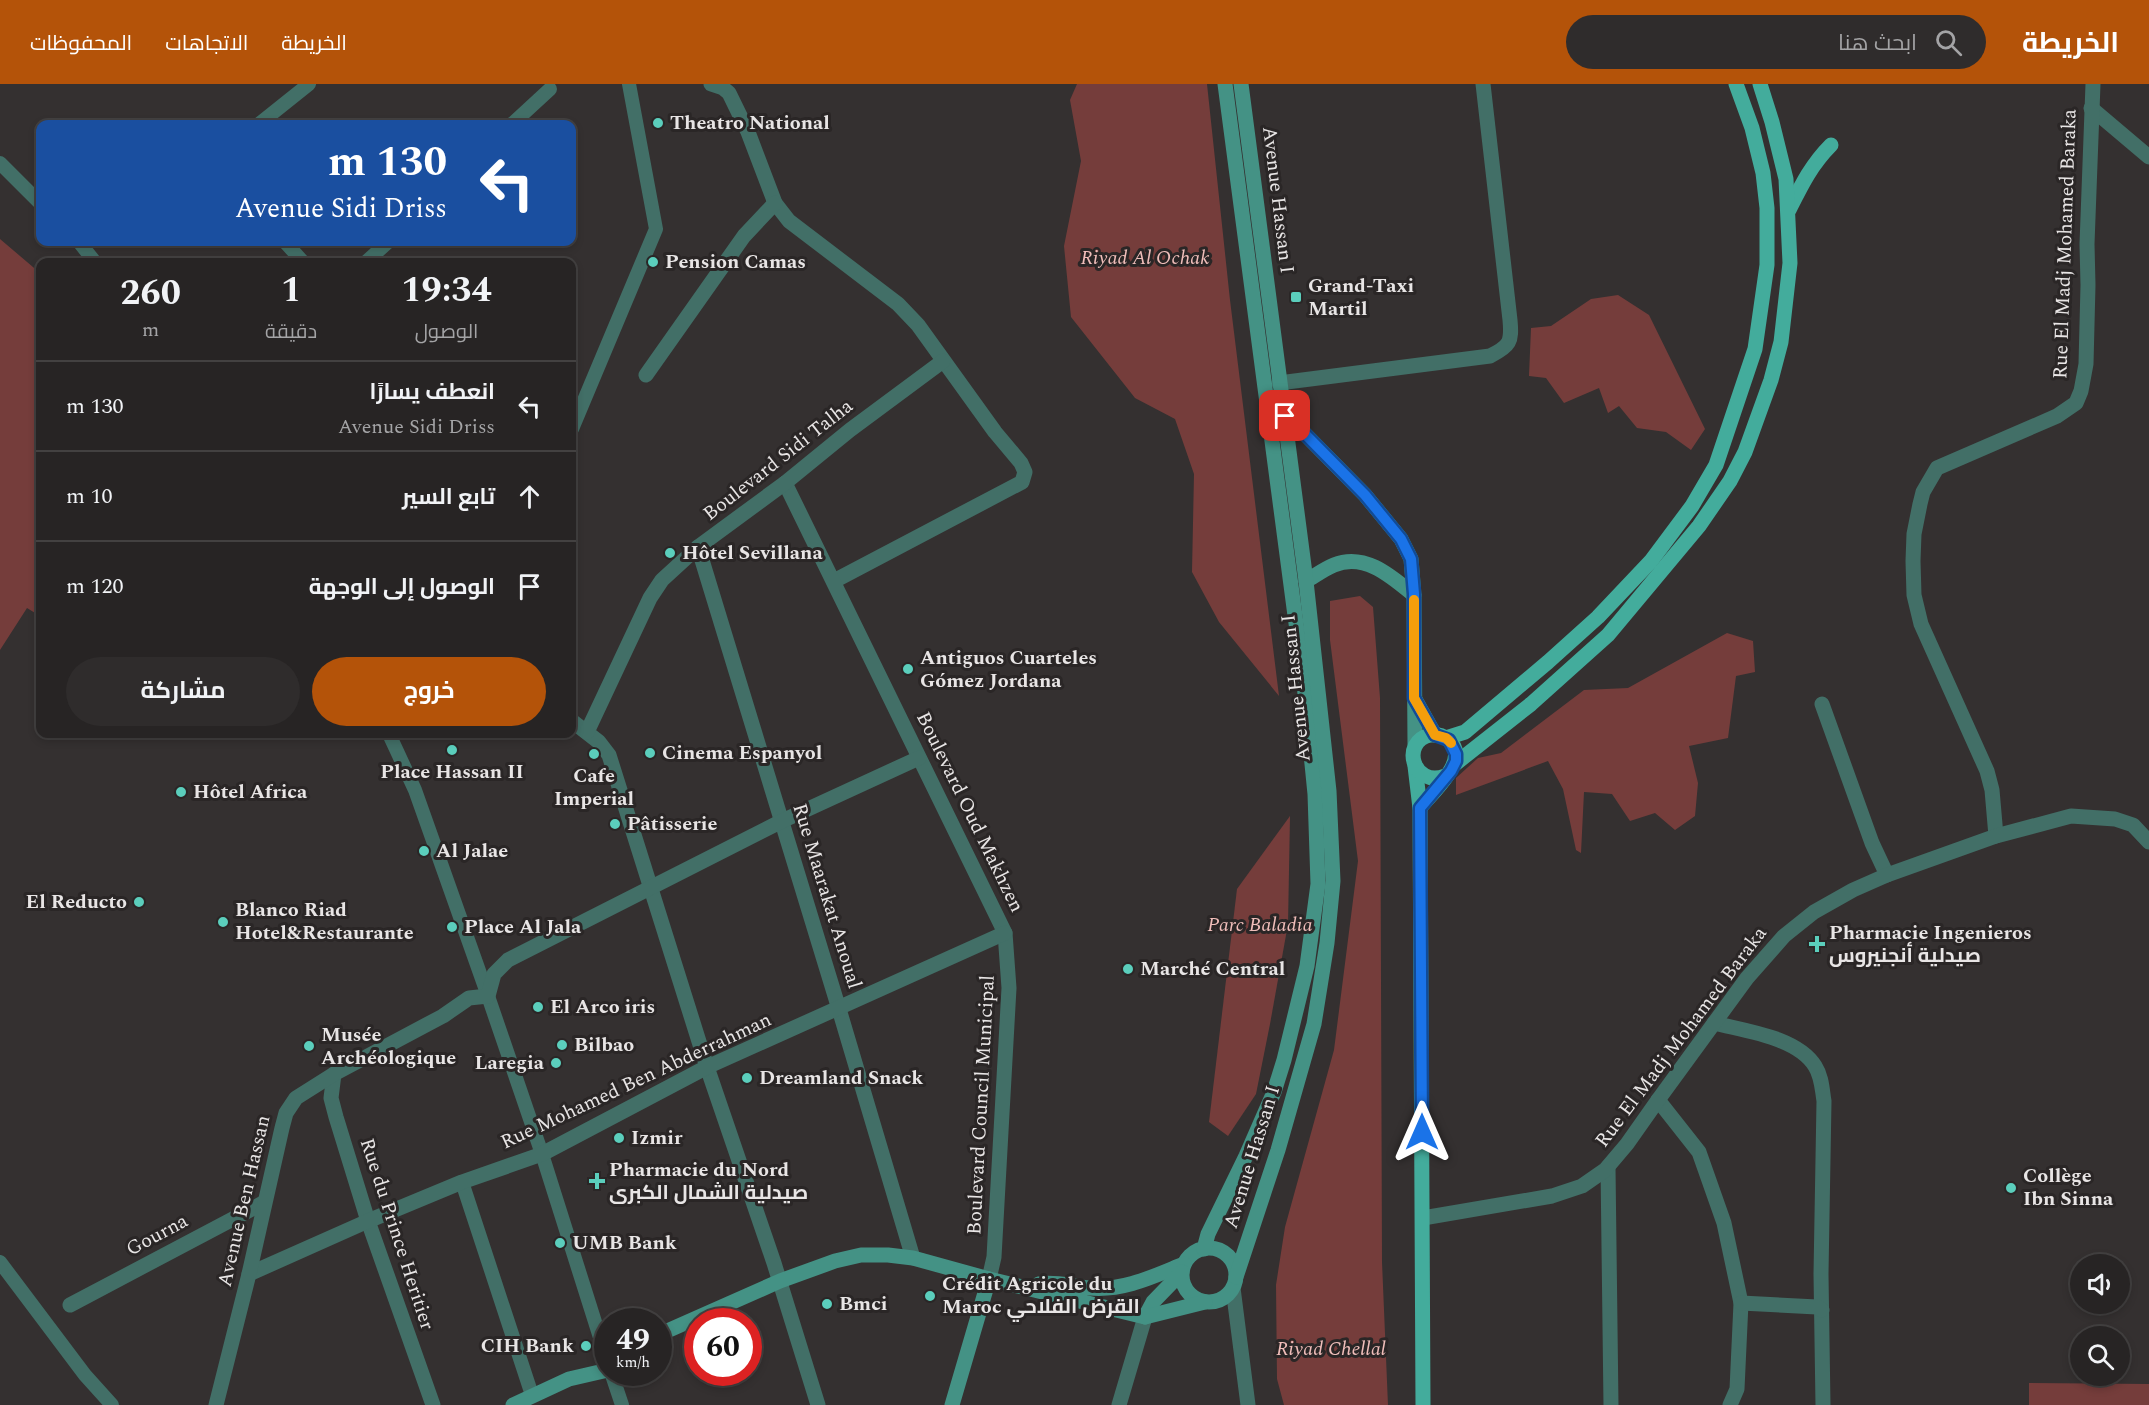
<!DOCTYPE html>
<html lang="ar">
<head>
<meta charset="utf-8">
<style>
  :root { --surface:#272424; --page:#2f2c2c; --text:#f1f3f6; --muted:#a4a4a6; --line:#434141; --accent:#b45309 }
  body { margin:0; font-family:Spectral,Cairo,serif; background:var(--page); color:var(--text); direction:rtl; height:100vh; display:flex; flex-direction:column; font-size:22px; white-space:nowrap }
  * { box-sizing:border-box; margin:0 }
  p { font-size:20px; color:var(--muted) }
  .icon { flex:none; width:33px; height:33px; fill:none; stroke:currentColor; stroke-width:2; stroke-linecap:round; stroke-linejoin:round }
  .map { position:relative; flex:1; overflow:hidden; direction:ltr }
  .drawer { position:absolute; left:36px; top:174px; width:540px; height:480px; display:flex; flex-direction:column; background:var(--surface); border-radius:12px; box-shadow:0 3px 9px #0003,0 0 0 2px var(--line); direction:rtl }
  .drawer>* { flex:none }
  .guide { position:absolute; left:36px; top:36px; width:540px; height:126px; border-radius:12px; box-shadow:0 3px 9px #0003,0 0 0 2px var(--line); direction:rtl; background:#1a4fa0; color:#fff; overflow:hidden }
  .controls { position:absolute; left:2070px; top:1170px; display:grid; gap:12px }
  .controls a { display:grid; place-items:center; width:60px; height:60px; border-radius:50%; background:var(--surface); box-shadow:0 3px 9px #0003,0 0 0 2px var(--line); font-size:30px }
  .speed { position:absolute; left:594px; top:1224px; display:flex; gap:12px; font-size:30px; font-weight:700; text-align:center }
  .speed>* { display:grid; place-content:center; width:78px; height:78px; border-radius:50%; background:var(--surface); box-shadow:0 3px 9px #0003,0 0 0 2px var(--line); line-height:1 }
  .speed small { font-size:15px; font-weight:400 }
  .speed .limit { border:9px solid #d22; background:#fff; color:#111 }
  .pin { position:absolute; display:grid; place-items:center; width:51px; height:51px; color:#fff; margin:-26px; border-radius:12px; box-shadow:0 3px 9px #0006 }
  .me { position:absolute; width:66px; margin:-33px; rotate:0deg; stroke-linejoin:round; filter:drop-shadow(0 0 4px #0008) }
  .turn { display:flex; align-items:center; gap:21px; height:126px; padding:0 30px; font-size:27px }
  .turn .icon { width:78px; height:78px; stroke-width:2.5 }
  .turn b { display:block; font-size:42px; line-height:51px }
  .eta { display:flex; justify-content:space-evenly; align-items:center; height:102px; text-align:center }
  .eta b { font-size:36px; font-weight:700; line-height:42px }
  .button { display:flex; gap:12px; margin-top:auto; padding:12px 30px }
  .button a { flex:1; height:69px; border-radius:36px; background:var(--accent); color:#fff; font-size:24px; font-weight:700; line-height:69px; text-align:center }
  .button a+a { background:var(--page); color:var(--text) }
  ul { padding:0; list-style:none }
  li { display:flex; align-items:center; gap:18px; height:90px; padding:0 30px; border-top:2px solid var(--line) }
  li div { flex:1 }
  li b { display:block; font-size:22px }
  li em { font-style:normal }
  header { display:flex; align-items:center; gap:36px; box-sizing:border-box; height:84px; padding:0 30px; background:var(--accent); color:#fff }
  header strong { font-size:28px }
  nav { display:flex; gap:33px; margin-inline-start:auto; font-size:21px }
  .search { width:420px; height:54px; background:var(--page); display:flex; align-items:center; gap:15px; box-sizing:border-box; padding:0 21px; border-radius:33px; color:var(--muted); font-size:22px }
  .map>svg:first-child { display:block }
  .green { fill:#753d3b }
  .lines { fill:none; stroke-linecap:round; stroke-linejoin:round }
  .pedestrian { stroke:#426f67; stroke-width:14 }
  .minor { stroke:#426f67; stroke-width:15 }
  .secondary { stroke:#449285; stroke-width:15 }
  .primary { stroke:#43ac9c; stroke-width:15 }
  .route-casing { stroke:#114b97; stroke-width:15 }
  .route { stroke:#1a73e8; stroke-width:10 }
  .slow { stroke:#f59e0b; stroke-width:10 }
  .poi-dot { fill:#5bcebc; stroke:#2a2626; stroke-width:2 }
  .labels { text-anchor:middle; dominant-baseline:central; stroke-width:6; stroke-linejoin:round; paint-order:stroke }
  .poi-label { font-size:20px; font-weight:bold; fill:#e8e5e5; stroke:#2a2626; text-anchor:start }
  .street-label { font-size:20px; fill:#e8e5e5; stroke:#2a2626 }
  .park-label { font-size:20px; font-style:italic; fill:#f0beba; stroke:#2a2626 }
</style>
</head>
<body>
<header>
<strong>الخريطة</strong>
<div class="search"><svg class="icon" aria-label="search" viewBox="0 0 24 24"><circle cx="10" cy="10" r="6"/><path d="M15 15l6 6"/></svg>ابحث هنا</div>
<nav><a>الخريطة</a><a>الاتجاهات</a><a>المحفوظات</a></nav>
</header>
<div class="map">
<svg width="2149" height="1321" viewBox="0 0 2149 1321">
  <rect width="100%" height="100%" fill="#343030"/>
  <g class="green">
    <polygon points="1077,0 1207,0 1230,216 1279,612 1219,538 1192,488 1194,390 1175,335 1135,314 1071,233 1064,162 1081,77 1070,16"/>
    <polygon points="0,155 40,189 40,532 27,524 0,566"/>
    <polygon points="1618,211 1649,231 1705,345 1691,366 1666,348 1637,344 1619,322 1608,329 1599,304 1564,319 1546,294 1529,292 1531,244 1551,242 1591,215"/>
    <polygon points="1360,512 1373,523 1380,614 1382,1178 1388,1321 1284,1321 1277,1295 1276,1201 1285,1143 1334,966 1358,777 1330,556 1330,517"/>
    <polygon points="1727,549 1753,557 1755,588 1736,592 1728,654 1689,662 1698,699 1695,732 1675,746 1655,729 1630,737 1612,710 1584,708 1581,769 1576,766 1563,705 1548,677 1456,711 1456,694 1478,674 1501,669 1584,606 1628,604"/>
    <polygon points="1290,732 1288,840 1270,940 1256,1010 1228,1052 1209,1038 1237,805"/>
    <polygon points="2029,1299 2149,1300 2149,1321 2029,1321"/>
  </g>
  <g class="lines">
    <g class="pedestrian">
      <polyline points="259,40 309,0"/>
      <polyline points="512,40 550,5"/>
      <polyline points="0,79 40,119"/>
      <polyline points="79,158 95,178"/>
      <polyline points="285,158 303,178"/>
      <polyline points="366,178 388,158"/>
      <polyline points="572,345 656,145 629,0"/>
      <polyline points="389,650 415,706 488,912 542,1070 608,1279"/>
      <polyline points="462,1098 532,1311"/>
      <polyline points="0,1178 85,1291 112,1321"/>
      <polyline points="611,1288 622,1321"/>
    </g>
    <g class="minor">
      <polyline points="711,0 723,4 729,9 748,48 775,119 789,137 898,220 918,241 995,348 1021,379 1025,388 1022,398 834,497"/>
      <polyline points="2091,24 2149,73"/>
      <polyline points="646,291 744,152 775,119"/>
      <path d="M 1279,299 L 1490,272 C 1510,262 1512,258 1510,236 L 1483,0"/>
      <polyline points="785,399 1005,849 1009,904 994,1173 989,1195"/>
      <polyline points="698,463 839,925 913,1174"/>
      <polyline points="1822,620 1872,759 1887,791"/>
      <polyline points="572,637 599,658 609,671 707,983 774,1179 818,1321"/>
      <polyline points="587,648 650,514 662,496 698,463 785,399 850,346 943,277"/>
      <polyline points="1996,752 1992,706 1987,687 1921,540 1914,511 1913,477 1914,450 1920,420 1923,408 1937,384 2057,332 2076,319 2081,307 2086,280 2088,201 2087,160 2093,0"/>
      <path d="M 1714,939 C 1745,947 1797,953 1815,982 C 1822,993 1822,1005 1824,1017 L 1821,1190 L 1823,1321"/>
      <polyline points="334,990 331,1014 336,1033 368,1137 433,1321"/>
      <polyline points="1658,1016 1699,1068 1724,1139 1741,1219 1737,1305 1730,1321"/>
      <polyline points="1608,1083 1611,1321"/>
      <polyline points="1423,1134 1552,1112 1582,1102 1605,1086 1627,1060 1658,1016 1747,894 1784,852 1814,828 1853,806 1887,791 1996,752 2071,732 2115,735 2133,741 2149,758"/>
      <polyline points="249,1190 368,1137 462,1098 542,1070 707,983 1005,849"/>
      <polyline points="1233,1204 1248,1321"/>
      <polyline points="1741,1219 1817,1223 1822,1226"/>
      <polyline points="70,1221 263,1119"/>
      <polyline points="216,1321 249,1190 282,1044 286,1029 296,1014 334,990 443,932 469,914 488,912 494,890 508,876 782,737 919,674"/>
      <polyline points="1119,1321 1145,1233"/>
    </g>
    <g class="secondary">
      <polyline points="1285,332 1302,347 1365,411 1401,455 1411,475 1414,511 1415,661"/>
      <path d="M 1306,497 C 1315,492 1324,485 1334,481 C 1365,468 1392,493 1414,511"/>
      <polyline points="1416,617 1435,651"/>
      <circle cx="1209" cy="1191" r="27"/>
      <polyline points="1204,1165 1208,1150 1246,1072 1274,1008 1284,976 1307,882 1318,800 1315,710 1304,600 1225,0"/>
      <polyline points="1236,1193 1278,1066 1314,940 1327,859 1333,797 1329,707 1306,497 1241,0"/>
      <path d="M 1039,1200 C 1056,1197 1073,1203 1090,1204 C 1124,1207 1154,1192 1184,1180"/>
      <polyline points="1145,1233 1153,1218 1182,1188"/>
      <polyline points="658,1251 780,1197 835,1177 861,1171 888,1171 913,1174 989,1195 1145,1233 1205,1218"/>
      <polyline points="513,1321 569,1295 608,1286"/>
      <polyline points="952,1321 989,1195"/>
    </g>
    <g class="primary">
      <path d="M 1789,126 C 1801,102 1811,81 1831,61"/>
      <polyline points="1446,654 1465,648 1548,578 1598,533 1651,477 1692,422 1716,381 1755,265 1767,181 1767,124 1763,89 1752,44 1736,0"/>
      <polyline points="1455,680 1531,620 1608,551 1699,442 1730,397 1745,368 1771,296 1781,258 1790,179 1786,95 1772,38 1760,0"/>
      <polyline points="1415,682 1420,724 1423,1321"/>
      <path d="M 1420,724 C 1433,707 1473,674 1447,655 C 1442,651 1436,650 1430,651 C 1400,658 1413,704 1445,692"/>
    </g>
  </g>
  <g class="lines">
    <g class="route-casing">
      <polyline id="route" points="1285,332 1302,347 1365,411 1401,455 1411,475 1414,510 1414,614 1435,651 1449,656 1456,670 1456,677 1451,687 1420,724 1422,1048"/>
    </g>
    <use href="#route" class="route"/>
    <polyline class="slow" points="1414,516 1414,614 1435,651 1446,654 1451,659"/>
  </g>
  <g class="poi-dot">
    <circle cx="658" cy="39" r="6"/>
    <circle cx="653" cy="178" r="6"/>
    <rect x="1290" y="207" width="12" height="12" rx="3"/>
    <circle cx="670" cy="469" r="6"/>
    <circle cx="908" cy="585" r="6"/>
    <circle cx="452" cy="666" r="6"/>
    <circle cx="650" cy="669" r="6"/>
    <circle cx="594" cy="670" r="6"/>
    <circle cx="181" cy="708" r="6"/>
    <circle cx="615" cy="740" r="6"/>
    <circle cx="424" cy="767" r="6"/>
    <circle cx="139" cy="818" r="6"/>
    <circle cx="223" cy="838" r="6"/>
    <circle cx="452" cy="843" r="6"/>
    <path d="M1814 851h6v6h6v6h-6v6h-6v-6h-6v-6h6z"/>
    <circle cx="1128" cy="885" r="6"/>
    <circle cx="538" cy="923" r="6"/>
    <circle cx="562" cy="961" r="6"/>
    <circle cx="309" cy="962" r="6"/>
    <circle cx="556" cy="979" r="6"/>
    <circle cx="747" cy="994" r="6"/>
    <circle cx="619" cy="1054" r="6"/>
    <path d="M594 1088h6v6h6v6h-6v6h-6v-6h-6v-6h6z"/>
    <circle cx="2011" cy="1104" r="6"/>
    <circle cx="560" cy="1159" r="6"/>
    <circle cx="930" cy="1212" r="6"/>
    <circle cx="827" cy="1220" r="6"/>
    <circle cx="586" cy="1262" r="6"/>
  </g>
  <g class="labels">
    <g class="poi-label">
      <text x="670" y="39">Theatro National</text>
      <text x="665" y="178">Pension Camas</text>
      <text x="1308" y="202">Grand-Taxi<tspan x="1308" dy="23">Martil</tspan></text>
      <text x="682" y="469">Hôtel Sevillana</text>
      <text x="920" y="574">Antiguos Cuarteles<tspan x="920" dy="23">Gómez Jordana</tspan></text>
      <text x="662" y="669">Cinema Espanyol</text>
      <text x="452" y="688" text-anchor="middle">Place Hassan II</text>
      <text x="594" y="692" text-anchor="middle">Cafe<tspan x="594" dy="23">Imperial</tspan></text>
      <text x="193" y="708">Hôtel Africa</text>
      <text x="627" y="740">Pâtisserie</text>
      <text x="436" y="767">Al Jalae</text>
      <text x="127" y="818" text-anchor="end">El Reducto</text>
      <text x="235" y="826">Blanco Riad<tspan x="235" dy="23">Hotel&amp;Restaurante</tspan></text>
      <text x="464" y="843">Place Al Jala</text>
      <text x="1829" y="849">Pharmacie Ingenieros<tspan x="1829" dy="23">صيدلية أنجنيروس</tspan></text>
      <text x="1140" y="885">Marché Central</text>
      <text x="550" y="923">El Arco iris</text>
      <text x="321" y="951">Musée<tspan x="321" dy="23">Archéologique</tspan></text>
      <text x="574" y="961">Bilbao</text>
      <text x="544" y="979" text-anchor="end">Laregia</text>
      <text x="759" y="994">Dreamland Snack</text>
      <text x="631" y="1054">Izmir</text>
      <text x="609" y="1086">Pharmacie du Nord<tspan x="609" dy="23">صيدلية الشمال الكبرى</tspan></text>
      <text x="2023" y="1092">Collège<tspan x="2023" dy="23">Ibn Sinna</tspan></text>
      <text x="572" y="1159">UMB Bank</text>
      <text x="942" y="1200">Crédit Agricole du<tspan x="942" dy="23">Maroc القرض الفلاحي</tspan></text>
      <text x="839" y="1220">Bmci</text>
      <text x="574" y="1262" text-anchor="end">CIH Bank</text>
    </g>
    <g class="street-label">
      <text transform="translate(1278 116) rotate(83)">Avenue Hassan I</text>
      <text transform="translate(2065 160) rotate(-88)">Rue El Madj Mohamed Baraka</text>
      <text transform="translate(778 376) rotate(-38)">Boulevard Sidi Talha</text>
      <text transform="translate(1296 604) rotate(-96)">Avenue Hassan I</text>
      <text transform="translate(970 728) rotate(64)">Boulevard Oud Makhzen</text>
      <text transform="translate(827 812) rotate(73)">Rue Maarakat Anoual</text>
      <text transform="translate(1681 953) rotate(-53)">Rue El Madj Mohamed Baraka</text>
      <text transform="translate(636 997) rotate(-25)">Rue Mohamed Ben Abderrahman</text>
      <text transform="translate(981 1021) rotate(-87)">Boulevard Council Municipal</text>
      <text transform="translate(1252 1073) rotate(-73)">Avenue Hassan I</text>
      <text transform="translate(244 1117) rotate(-77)">Avenue Ben Hassan</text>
      <text transform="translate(397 1150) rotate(72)">Rue du Prince Heritier</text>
      <text transform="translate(157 1151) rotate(-28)">Gourna</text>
    </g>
    <g class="park-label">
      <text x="1145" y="174">Riyad Al Ochak</text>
      <text x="1260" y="841">Parc Baladia</text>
      <text x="1331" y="1265">Riyad Chellal</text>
    </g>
  </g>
</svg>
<div class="controls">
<a><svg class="icon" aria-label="sound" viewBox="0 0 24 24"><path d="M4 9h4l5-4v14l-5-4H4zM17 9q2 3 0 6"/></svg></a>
<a><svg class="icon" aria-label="search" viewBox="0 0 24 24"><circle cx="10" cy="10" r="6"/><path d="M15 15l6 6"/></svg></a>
</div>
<div class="speed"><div>49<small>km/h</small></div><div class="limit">60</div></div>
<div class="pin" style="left:1285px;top:332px;background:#d93025"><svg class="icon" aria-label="arrive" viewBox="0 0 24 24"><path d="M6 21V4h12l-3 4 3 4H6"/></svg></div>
<svg class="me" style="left:1422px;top:1048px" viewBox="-20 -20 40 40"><path d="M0-17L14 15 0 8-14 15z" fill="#1a73e8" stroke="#fff" stroke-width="4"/></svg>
<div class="guide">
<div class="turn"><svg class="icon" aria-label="left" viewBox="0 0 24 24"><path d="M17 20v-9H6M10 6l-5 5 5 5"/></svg><div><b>130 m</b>Avenue Sidi Driss</div></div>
</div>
<section class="drawer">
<div class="eta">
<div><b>19:34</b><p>الوصول</p></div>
<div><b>1</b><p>دقيقة</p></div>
<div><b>260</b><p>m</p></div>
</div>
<ul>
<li><svg class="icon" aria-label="left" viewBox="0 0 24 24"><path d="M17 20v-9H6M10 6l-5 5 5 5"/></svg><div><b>انعطف يسارًا</b><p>Avenue Sidi Driss</p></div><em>130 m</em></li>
<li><svg class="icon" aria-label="ahead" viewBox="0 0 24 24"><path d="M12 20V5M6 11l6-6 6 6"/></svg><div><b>تابع السير</b></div><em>10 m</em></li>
<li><svg class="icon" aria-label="arrive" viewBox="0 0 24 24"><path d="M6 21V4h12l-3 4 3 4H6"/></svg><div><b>الوصول إلى الوجهة</b></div><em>120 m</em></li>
</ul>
<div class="button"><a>خروج</a><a>مشاركة</a></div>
</section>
</div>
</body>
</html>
